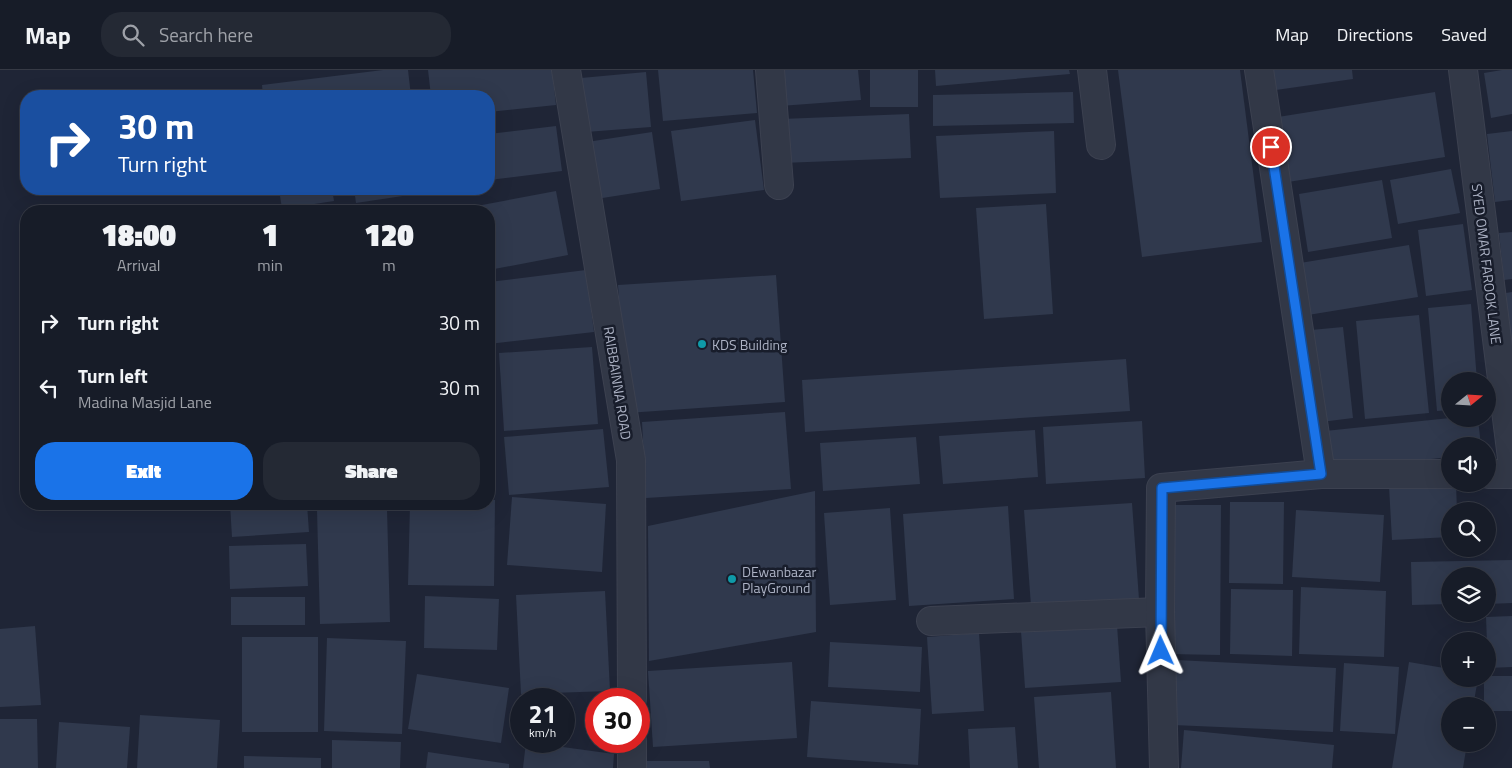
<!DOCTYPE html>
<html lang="en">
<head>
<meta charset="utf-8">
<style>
  :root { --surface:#171c28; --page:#242934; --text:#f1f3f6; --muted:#9ea1a8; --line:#363a45; --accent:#1a73e8 }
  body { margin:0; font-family:"Titillium Web",sans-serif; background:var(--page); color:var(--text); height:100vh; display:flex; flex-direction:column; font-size:19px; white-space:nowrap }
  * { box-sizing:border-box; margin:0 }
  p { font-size:16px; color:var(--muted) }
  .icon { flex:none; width:28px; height:28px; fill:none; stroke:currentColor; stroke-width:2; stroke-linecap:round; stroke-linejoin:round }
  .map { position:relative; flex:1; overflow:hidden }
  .details { position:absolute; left:20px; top:135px; width:475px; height:305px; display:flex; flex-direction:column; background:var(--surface); border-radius:20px; box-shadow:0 5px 20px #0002,0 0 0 1px var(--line) }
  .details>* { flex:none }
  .guide { position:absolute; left:20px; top:20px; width:475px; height:105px; border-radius:20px; box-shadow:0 5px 20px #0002,0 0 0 1px var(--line); background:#1a4fa0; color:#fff; overflow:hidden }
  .needle { width:32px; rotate:72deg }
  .fabs { position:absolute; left:1441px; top:302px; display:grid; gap:10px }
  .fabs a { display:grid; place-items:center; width:55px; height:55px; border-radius:50%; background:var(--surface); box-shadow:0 5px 20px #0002,0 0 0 1px var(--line); font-size:25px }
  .speed { position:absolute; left:510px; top:618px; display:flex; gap:10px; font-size:25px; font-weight:700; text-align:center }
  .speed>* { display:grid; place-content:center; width:65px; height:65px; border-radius:50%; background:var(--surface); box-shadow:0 5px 20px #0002,0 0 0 1px var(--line); line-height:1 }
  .speed small { font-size:12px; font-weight:400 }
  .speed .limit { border:8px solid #d22; background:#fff; color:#111 }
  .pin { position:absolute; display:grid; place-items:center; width:42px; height:42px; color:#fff; margin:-21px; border:2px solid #fff; border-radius:50%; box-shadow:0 1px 5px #0007 }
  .me { position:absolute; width:55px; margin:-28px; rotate:359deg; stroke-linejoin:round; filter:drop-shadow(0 0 4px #0008) }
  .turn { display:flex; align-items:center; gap:18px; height:105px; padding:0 15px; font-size:22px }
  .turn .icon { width:65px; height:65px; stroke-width:2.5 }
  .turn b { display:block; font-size:35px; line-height:42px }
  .eta { display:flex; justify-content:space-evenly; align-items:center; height:85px; text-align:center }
  .eta b { font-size:30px; font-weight:800; line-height:35px }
  .action { display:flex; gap:10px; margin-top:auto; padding:10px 15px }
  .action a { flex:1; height:58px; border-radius:20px; background:var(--accent); color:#fff; font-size:20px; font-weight:800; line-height:58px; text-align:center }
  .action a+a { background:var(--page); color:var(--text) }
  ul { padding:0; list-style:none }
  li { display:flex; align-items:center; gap:15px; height:65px; padding:0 15px }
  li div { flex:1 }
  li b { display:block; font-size:19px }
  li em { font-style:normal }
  header { display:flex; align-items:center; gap:30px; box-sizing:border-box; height:70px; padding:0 25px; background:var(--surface); border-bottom:1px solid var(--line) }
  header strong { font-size:24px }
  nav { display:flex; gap:28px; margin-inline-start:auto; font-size:18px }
  .search { width:350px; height:45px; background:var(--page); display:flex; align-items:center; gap:12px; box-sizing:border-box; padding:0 18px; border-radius:20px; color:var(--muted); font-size:19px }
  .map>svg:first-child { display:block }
  .building { fill:#30394d }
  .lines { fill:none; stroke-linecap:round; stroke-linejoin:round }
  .minor-casing { stroke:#3c4150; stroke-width:30 }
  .minor { stroke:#323847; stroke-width:28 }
  .route-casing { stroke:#114b97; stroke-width:12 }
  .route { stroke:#1a73e8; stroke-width:9 }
  .culture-dot { fill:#0f9aa8; stroke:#181d2b; stroke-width:2 }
  .labels { text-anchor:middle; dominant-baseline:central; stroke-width:5; stroke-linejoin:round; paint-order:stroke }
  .street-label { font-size:14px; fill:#acb2c4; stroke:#181d2b }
  .poi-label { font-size:14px; fill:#acb2c4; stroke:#181d2b; text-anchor:start }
</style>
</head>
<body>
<header>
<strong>Map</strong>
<div class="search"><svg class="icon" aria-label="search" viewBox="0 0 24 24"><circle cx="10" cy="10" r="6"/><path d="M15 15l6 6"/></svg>Search here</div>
<nav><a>Map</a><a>Directions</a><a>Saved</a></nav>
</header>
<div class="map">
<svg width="1512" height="698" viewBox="0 0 1512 698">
  <rect width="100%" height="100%" fill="#1f2536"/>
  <g class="building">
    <polygon points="383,0 408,0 411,26 263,26 262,15"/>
    <polygon points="428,0 552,0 556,35 489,42 489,26 431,26"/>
    <polygon points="658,0 753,0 757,43 663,51"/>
    <polygon points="777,0 858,0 861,30 780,36"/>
    <rect x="870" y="0" width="48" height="37"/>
    <polygon points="935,0 1069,0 1070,4 936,16"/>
    <polygon points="1118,0 1240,0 1262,172 1142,187"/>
    <polygon points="1273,0 1352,0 1353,9 1276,20"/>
    <polygon points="1502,0 1512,0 1512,44 1491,48 1484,3"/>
    <polygon points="646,2 651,57 586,62 581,8"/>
    <polygon points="1073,22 1074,53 933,56 933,25"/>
    <polygon points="1435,22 1445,87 1288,112 1278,47"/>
    <polygon points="909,44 911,88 782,93 781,49"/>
    <polygon points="755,50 764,120 681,131 671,61"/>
    <polygon points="556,56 562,101 489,110 489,64"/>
    <polygon points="1054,61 1056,123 940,128 936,66"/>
    <polygon points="1512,61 1512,130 1495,132 1487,64"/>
    <polygon points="652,62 660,119 596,129 587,72"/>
    <polygon points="1451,99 1460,143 1398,154 1390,110"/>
    <polygon points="1382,110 1392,168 1308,182 1299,124"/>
    <polygon points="279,119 332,119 334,131 282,139"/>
    <polygon points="354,119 435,119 436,121 356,133"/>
    <polygon points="556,121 568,185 489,200 489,141 450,141"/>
    <polygon points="1046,134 1053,244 984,249 976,138"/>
    <polygon points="1463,154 1472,220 1426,226 1418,160"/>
    <polygon points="1512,162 1512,209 1504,210 1499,163"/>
    <polygon points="1409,175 1418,227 1308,245 1300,193"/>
    <polygon points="586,200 594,262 489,274 489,212"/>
    <polygon points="776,205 785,332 627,343 618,215"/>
    <polygon points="1512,222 1512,282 1511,282 1506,223"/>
    <polygon points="1471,234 1477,311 1450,311 1450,340 1437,341 1428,238"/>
    <polygon points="1419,245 1429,343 1365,349 1356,251"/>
    <polygon points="1343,257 1353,348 1321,352 1311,260"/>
    <polygon points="592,277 598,354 504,361 499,283"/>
    <polygon points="1126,289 1130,341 805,362 802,310"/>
    <polygon points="785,342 791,419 646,428 642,352"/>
    <polygon points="1450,348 1478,349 1481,376 1450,376 1450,387 1329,400 1325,361"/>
    <polygon points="1142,351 1145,408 1046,414 1043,357"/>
    <polygon points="603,359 609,417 509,425 504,367"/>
    <polygon points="1035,360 1038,407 943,414 939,366"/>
    <polygon points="916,367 920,414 823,421 820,373"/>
    <polygon points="1456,414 1457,441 1450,441 1450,467 1392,470 1389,416"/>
    <polygon points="815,421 816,562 649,591 648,456"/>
    <polygon points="512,427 606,434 602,502 507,495"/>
    <polygon points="489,430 495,430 494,516 408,515 410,434 489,434"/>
    <polygon points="1230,432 1284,432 1283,514 1229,513"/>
    <polygon points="1132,433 1139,529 1031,536 1024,440"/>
    <polygon points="230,434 307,434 309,462 232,467"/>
    <polygon points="1169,435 1221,435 1220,585 1169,584"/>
    <polygon points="1008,436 1014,529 909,536 903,444"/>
    <polygon points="890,438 896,530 830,535 824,443"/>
    <polygon points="387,439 390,552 320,554 317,440"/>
    <polygon points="1296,440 1384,445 1380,512 1292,507"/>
    <polygon points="306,474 308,516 230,519 229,476"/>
    <polygon points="1512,490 1512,533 1488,534 1488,506 1450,506 1450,534 1412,535 1411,492"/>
    <polygon points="1301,517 1386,521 1384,587 1299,584"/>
    <polygon points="1231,519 1293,520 1292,586 1230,584"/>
    <polygon points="605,521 610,621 521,624 516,525"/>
    <polygon points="425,526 499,529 497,580 424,578"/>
    <rect x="231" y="527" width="74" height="28"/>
    <polygon points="1512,546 1512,597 1488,598 1486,547"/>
    <polygon points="1117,555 1121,612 1025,618 1021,561"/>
    <polygon points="35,556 41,635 0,637 0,559"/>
    <polygon points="979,563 984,641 932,644 927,567"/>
    <rect x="242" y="567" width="76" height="95"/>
    <polygon points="327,568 406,571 402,664 324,661"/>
    <polygon points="830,572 922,577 920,622 828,617"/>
    <polygon points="1176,590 1336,598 1333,662 1173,655"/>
    <polygon points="792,592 797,668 653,677 648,601"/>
    <polygon points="1409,592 1450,599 1450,609 1478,609 1473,636 1450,636 1450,674 1467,674 1463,698 1392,698"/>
    <polygon points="1344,593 1399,597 1395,664 1340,661"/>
    <polygon points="417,604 509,618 501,673 408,659"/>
    <polygon points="1488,606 1512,606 1512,641 1488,641 1488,636 1484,636 1484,609 1488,609"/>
    <polygon points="1111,622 1116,698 1039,698 1034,627"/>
    <polygon points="811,631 921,639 918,695 807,687"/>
    <polygon points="140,645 220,650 217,698 137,698"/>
    <polygon points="0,649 37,649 38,698 0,698"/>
    <polygon points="59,652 130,657 127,698 56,698"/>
    <polygon points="1015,657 1018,698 970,698 968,659"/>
    <polygon points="1184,660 1334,675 1332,698 1181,698"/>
    <polygon points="332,670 401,672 400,698 332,698"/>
    <polygon points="526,672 614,684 613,698 523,698"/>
    <polygon points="428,682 509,694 509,698 426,698"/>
    <polygon points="244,686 321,688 321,698 244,698"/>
    <polygon points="643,691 709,691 710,698 643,698"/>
  </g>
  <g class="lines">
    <g class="minor-casing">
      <g id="minor">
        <polyline points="566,0 631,390 632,629"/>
        <polyline points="770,0 779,115"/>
        <polyline points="1092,0 1101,75"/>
        <polyline points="1259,0 1321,404"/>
        <polyline points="1463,0 1512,388"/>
        <polyline points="1488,404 1512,404"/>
        <polyline points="931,551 1160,542"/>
        <polyline points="632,671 632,698"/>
        <polyline points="1164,698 1160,542 1161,418 1321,404 1450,404"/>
      </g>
    </g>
    <use href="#minor" class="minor"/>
  </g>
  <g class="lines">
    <g class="route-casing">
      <polyline id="route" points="1161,581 1162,418 1321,404 1271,77"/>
    </g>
    <use href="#route" class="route"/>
  </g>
  <g class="culture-dot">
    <circle cx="702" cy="274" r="5"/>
    <circle cx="732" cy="509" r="5"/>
  </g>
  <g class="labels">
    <g class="street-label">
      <text transform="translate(1487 194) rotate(83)">SYED OMAR FAROOK LANE</text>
      <text transform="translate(618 313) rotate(81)">RAIBBAINNA ROAD</text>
    </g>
    <g class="poi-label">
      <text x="712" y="274">KDS Building</text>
      <text x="742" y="501">DEwanbazar<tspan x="742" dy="16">PlayGround</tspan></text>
    </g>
  </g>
</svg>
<div class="fabs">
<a><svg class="needle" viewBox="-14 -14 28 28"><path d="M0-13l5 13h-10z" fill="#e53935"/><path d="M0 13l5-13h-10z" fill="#9ea1a8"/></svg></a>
<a><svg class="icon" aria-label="sound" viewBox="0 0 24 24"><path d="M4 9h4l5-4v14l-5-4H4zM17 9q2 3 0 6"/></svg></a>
<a><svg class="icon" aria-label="search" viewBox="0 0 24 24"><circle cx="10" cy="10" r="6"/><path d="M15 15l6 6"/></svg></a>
<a><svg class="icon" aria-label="layers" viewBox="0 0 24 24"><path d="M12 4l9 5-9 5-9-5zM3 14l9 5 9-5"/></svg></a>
<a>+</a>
<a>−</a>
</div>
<div class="speed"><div>21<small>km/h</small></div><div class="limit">30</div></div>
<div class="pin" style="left:1271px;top:77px;background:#d93025"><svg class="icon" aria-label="arrive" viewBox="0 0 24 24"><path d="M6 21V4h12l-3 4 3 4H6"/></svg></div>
<svg class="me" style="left:1161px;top:581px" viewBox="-20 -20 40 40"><path d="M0-17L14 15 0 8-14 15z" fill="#1a73e8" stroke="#fff" stroke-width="4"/></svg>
<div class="guide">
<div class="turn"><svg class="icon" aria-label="right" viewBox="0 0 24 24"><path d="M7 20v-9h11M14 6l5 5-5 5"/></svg><div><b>30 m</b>Turn right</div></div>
</div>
<section class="details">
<div class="eta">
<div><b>18:00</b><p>Arrival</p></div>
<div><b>1</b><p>min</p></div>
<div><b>120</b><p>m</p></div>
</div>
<ul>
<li><svg class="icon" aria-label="right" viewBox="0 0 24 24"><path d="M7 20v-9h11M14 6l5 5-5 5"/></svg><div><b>Turn right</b></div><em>30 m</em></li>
<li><svg class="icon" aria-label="left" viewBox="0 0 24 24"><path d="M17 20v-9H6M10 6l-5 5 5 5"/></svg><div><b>Turn left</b><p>Madina Masjid Lane</p></div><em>30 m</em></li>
</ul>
<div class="action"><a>Exit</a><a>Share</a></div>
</section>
</div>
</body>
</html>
